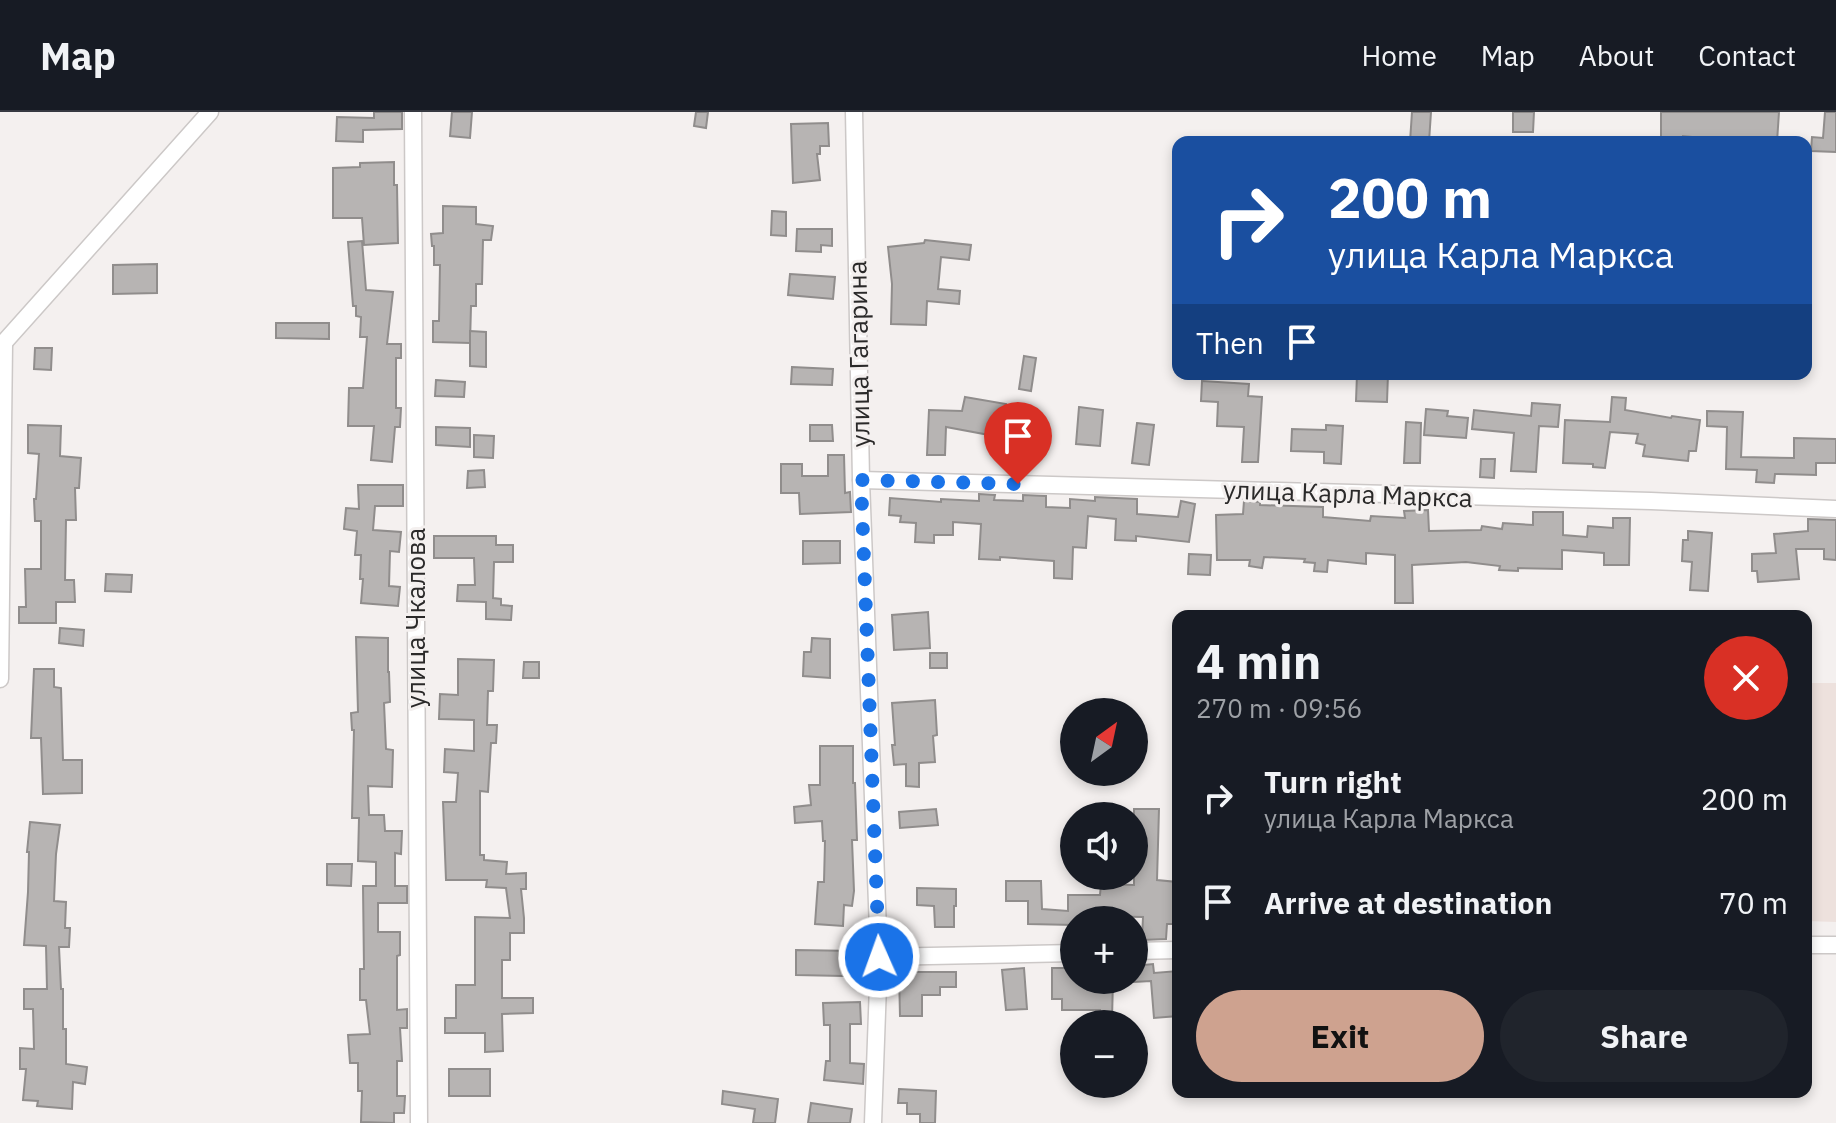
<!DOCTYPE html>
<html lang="en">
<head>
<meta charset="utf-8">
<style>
  :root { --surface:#171b24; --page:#20242c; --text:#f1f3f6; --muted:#9ea1a6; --line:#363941; --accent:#cea28f }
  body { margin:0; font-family:"IBM Plex Sans",sans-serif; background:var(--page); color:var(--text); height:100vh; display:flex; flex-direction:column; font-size:30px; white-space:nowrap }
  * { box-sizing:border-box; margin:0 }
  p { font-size:26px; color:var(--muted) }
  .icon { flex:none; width:44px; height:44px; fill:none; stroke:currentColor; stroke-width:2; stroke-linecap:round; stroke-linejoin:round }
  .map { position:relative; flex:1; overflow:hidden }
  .side { position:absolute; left:1172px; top:498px; width:640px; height:488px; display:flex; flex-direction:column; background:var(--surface); border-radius:16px; box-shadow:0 4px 12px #0003 }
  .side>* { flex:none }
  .hud { position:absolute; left:1172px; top:24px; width:640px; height:244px; border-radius:16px; box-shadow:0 4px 12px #0003; background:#1a4fa0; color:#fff; overflow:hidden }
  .needle { width:52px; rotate:33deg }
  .buttons { position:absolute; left:1060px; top:586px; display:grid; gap:16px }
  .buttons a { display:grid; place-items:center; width:88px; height:88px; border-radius:50%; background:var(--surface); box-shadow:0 4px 12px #0003; font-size:40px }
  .pin { position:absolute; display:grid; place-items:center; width:68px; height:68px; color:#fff; margin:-82px -34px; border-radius:50% 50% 50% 0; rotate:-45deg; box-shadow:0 0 8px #0007 }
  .pin .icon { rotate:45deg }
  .me { position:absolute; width:88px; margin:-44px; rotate:358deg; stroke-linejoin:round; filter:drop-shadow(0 0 6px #0008) }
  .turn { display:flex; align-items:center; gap:28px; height:168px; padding:0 24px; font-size:36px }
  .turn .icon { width:104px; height:104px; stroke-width:2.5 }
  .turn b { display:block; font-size:56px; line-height:68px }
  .then { display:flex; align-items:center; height:76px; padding:0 24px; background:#0003; gap:16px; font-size:30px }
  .round { display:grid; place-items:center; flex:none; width:84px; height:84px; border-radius:42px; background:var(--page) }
  .overview { display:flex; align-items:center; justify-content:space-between; height:136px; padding:0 24px }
  h1 { font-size:48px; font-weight:700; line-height:60px }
  .button { display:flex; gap:16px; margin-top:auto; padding:16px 24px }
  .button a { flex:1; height:92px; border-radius:48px; background:var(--accent); color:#111; font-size:32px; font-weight:700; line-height:92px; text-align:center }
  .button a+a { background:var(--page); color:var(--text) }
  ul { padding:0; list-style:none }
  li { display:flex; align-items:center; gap:24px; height:104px; padding:0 24px }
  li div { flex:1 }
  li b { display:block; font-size:30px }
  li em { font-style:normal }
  header { display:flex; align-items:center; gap:48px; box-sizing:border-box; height:112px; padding:0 40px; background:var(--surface); border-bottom:2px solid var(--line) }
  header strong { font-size:38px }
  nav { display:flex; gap:44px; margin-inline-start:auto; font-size:28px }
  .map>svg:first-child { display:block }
  .built { fill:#ede1dd }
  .building { fill:#b7b4b3; stroke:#908d8c; stroke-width:2 }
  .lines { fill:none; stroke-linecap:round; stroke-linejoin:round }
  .minor-casing { stroke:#ccc8c7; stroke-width:19 }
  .minor { stroke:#fff; stroke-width:16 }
  .route { stroke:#1a73e8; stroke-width:14; stroke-dasharray:0 25.2 }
  .labels { text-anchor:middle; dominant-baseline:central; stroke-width:6; stroke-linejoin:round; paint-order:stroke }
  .street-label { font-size:26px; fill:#2a2929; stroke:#f4f0ef }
</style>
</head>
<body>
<header>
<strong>Map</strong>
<nav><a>Home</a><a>Map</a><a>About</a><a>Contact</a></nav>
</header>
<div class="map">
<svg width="1836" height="1011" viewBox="0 0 1836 1011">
  <rect width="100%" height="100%" fill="#f4f0ef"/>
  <polygon class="built" points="1806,571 1836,571 1836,810 1806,809"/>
  <g class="building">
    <polygon points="374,0 402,0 402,17 363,18 363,30 336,29 337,5 374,6"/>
    <polygon points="452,0 472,0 470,26 450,24"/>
    <polygon points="696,0 708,0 706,16 694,14"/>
    <polygon points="1412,0 1431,0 1429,30 1410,30"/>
    <polygon points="1513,0 1534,0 1533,20 1513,20"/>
    <polygon points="1661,0 1779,0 1777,30 1764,30 1765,27 1739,26 1739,30 1722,30 1722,28 1683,24 1683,28 1661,28"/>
    <polygon points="1825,0 1836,0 1836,40 1811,39 1812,25 1823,26"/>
    <polygon points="828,11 829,34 820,34 820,42 817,42 820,68 793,71 791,12"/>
    <polygon points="394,50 394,73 397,73 398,131 364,133 362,106 333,106 333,56 360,55 360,51"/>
    <polygon points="443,94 476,95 476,112 493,114 491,128 483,128 482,172 476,172 476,194 471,194 470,231 433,230 433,209 439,209 440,153 434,153 434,134 432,134 431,122 443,121"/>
    <polygon points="772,99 786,100 786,124 771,123"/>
    <polygon points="797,117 832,117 832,134 821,133 821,140 796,139"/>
    <polygon points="925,128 971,133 969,148 941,145 938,177 960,179 959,192 927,189 926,213 891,212 892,172 888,135 924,131"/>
    <polygon points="362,129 366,178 393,180 387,232 401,232 401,246 396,246 396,296 401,296 400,315 395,315 392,350 371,348 374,314 348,314 349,276 363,276 367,225 360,225 361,205 356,204 356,194 353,194 348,130"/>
    <polygon points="157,152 157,181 113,182 113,153"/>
    <polygon points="790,162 835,165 833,187 788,183"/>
    <polygon points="276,211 329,211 329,227 276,226"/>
    <polygon points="470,219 486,220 486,255 470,254"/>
    <polygon points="35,236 52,236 51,258 34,257"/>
    <polygon points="1024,244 1036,246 1031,279 1019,277"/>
    <polygon points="792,255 833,257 832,273 791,272"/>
    <polygon points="1357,262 1388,262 1387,290 1356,289"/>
    <polygon points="436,268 465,270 464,285 435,284"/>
    <polygon points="1202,269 1249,272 1248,284 1262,285 1258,350 1242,350 1244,315 1217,314 1218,290 1201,289"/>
    <polygon points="965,285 1006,292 1000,325 946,315 945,343 927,343 929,298 962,299"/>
    <polygon points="1612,285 1626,286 1625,298 1671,306 1672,304 1700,308 1696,339 1689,339 1688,349 1643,344 1645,333 1636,331 1638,322 1610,320 1605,356 1593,355 1593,352 1563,351 1565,308 1610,310"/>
    <polygon points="1532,291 1560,293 1558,315 1539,314 1536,360 1511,359 1514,321 1472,317 1474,298 1531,304"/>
    <polygon points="1079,295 1103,298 1100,334 1076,332"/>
    <polygon points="1426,297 1448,299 1447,304 1468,306 1466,326 1424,323"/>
    <polygon points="1707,299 1743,300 1741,345 1794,346 1794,326 1836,327 1836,351 1816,351 1816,363 1775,362 1774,371 1756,370 1757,358 1726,357 1727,315 1707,314"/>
    <polygon points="1406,310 1421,311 1420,351 1404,351"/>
    <polygon points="1137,311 1154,313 1149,353 1132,351"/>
    <polygon points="28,313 61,314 60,344 81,346 79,376 75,376 76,408 66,408 65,468 74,468 75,490 56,490 56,511 19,511 19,495 26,495 25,457 41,457 41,409 35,409 34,387 36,387 39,342 28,341"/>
    <polygon points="810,313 832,313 833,329 810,329"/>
    <polygon points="1326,313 1343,314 1341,352 1324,351 1324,340 1291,339 1292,317 1326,318"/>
    <polygon points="436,315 470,316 470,335 436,333"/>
    <polygon points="474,323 494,324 493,346 474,345"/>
    <polygon points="828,343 844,343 845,381 850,380 851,400 800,402 799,381 781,381 781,352 802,352 802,364 828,364"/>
    <polygon points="1481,347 1495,347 1494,366 1480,365"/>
    <polygon points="484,358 485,375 467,376 468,359"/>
    <polygon points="358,373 403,373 403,394 375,394 373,418 401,420 399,440 390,439 389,474 400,475 398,494 361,491 363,467 360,467 361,443 355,443 357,419 344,417 346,396 359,397"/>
    <polygon points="979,382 995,383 994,388 1023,389 1023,383 1046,384 1046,395 1070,396 1070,387 1095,389 1095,385 1137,387 1137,402 1178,405 1181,389 1195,392 1189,430 1136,424 1136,429 1115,428 1116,407 1088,404 1086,436 1073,435 1072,467 1054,466 1054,449 1000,445 1000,448 979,447 981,412 953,410 953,423 934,423 934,431 915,430 916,411 900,410 901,404 889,403 890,386 941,390 941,387 979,389"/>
    <polygon points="1244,389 1260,390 1260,393 1323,395 1323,405 1370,409 1371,404 1405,406 1404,399 1428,398 1429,419 1481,418 1482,414 1502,417 1503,411 1533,413 1533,400 1563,400 1563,423 1587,425 1588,414 1613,416 1613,406 1630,406 1629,453 1604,453 1604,441 1562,438 1562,457 1518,456 1518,459 1499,458 1500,454 1466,450 1412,453 1413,491 1395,491 1395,443 1366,441 1366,452 1328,448 1327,460 1314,459 1315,451 1304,450 1305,447 1264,445 1262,456 1249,454 1250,448 1217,448 1216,403 1243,402"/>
    <polygon points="1808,407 1836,408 1836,448 1824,447 1824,437 1796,437 1799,467 1758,470 1757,459 1752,459 1752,442 1776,441 1774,422 1808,419"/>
    <polygon points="1688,419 1712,421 1708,479 1690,478 1692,450 1682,449 1683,428 1688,428"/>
    <polygon points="434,424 496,424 496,433 513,433 513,450 494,450 493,486 501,487 501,493 512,494 511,508 486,507 486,490 457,489 458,473 475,473 474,446 434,446"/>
    <polygon points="803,429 840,429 840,451 803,452"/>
    <polygon points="1189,442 1211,443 1210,463 1188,462"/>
    <polygon points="106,462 132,463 131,480 105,479"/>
    <polygon points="928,500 930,536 894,538 892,503"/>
    <polygon points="60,516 84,518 83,534 59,531"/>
    <polygon points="356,525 388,526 388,560 389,560 390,590 384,591 386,637 393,638 392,675 368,674 369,703 384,703 385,719 402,719 401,742 395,741 395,774 407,774 407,791 378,791 378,820 400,820 400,843 397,844 397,898 407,897 407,916 400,916 402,949 397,949 397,984 405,984 404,1001 394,1001 394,1011 361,1010 362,979 358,979 358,951 350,951 348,923 370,922 366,888 360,888 360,857 364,857 363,774 376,774 376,750 358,749 359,706 352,706 354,618 352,618 351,601 358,600"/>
    <polygon points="812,526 830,527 830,566 803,564 804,540 811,540"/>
    <rect x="930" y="541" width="17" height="15"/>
    <polygon points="458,547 494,548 493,579 488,579 487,613 497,613 496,631 491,631 488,680 480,679 480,743 484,743 484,748 507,750 506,762 526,761 526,777 521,777 524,806 524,821 510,821 510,848 502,848 502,886 533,886 533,901 502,902 503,939 485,940 485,921 445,921 445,906 456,906 456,873 475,873 475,805 510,806 506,776 486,775 487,768 446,768 443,690 456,690 458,661 444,660 445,637 474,639 474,608 439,607 440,582 458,583"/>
    <polygon points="524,550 539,550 539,566 523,566"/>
    <polygon points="34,557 54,557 54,575 61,576 63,648 82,648 82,681 43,682 41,626 31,626"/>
    <polygon points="935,588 937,623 933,624 935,650 919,651 919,675 906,674 906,652 894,653 892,633 895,633 892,591"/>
    <polygon points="820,634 853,634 853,671 855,671 857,728 852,728 854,779 852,794 844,793 843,814 815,812 818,770 824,770 825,729 823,729 822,709 795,711 794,695 811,693 809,673 820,673"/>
    <polygon points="936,697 938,713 900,716 899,700"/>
    <polygon points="1134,697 1159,697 1157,768 1177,770 1174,812 1167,812 1166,827 1142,828 1143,805 1086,804 1086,808 1074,808 1074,813 1028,812 1028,789 1006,789 1006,769 1041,769 1042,797 1068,799 1068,783 1100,783 1101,772 1134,773"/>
    <polygon points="30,710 60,713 56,742 54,789 66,790 65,816 70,816 69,835 59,835 61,877 63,877 63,917 66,917 66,952 87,955 85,972 73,970 72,997 37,994 38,989 23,988 26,957 20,957 20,936 34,937 33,897 24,897 24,877 47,877 46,834 24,833 28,780 29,740 27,740"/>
    <polygon points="327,752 352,752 351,774 327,773"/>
    <polygon points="917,776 956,777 956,794 954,794 954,815 935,815 934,794 917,793"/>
    <polygon points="796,838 855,839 854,858 843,858 843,864 796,863"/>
    <polygon points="1153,852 1154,861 1178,859 1178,904 1154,906 1151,869 1134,870 1134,854"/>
    <polygon points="1024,856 1027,897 1006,898 1002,858"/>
    <polygon points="1052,856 1074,856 1074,868 1113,868 1112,907 1100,907 1100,898 1062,898 1062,887 1052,887"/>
    <polygon points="899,860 956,860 956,875 940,875 940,883 922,883 922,904 900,904"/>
    <polygon points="860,890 861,912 850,912 850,951 864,952 863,972 824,968 826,949 830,949 830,913 824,913 823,891"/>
    <rect x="449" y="957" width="41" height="27"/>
    <polygon points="899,977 936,979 935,1011 920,1011 920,1002 907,1002 907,991 898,991"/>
    <polygon points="723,979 778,987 775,1011 753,1011 755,997 722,992"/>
    <polygon points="811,991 852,997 850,1011 808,1011"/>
  </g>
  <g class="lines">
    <g class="minor-casing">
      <g id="minor">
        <polyline points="413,0 419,1011"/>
        <polyline points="854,0 861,368 879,845 873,1011"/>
        <polyline points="0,235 210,0"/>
        <polyline points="861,368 1651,389 1836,397"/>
        <polyline points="0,567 4,232"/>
        <polyline points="1806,833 1836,833"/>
        <polyline points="1134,839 1178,838"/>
        <polyline points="879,845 1074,841"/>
      </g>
    </g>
    <use href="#minor" class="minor"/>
  </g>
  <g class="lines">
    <polyline class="route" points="879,845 861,368 1018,372"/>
  </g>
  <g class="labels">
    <g class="street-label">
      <text transform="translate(858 242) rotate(-91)">улица Гагарина</text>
      <text transform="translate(1348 381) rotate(2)">улица Карла Маркса</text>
      <text transform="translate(415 506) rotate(-90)">улица Чкалова</text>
    </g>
  </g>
</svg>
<div class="buttons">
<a><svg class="needle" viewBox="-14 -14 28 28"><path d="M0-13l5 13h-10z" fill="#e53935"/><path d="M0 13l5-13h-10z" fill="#9ea1a6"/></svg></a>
<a><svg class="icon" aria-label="sound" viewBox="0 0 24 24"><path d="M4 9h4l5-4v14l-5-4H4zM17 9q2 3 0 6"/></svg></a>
<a>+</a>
<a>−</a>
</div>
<div class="pin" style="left:1018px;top:372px;background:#d93025"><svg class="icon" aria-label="arrive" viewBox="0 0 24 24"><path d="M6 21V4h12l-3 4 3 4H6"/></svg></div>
<svg class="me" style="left:879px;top:845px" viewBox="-20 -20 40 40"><circle r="17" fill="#1a73e8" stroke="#fff" stroke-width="3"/><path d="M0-11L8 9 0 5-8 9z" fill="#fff"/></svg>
<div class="hud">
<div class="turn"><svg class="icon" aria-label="right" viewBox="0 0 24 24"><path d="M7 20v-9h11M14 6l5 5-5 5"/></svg><div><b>200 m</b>улица Карла Маркса</div></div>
<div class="then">Then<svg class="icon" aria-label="arrive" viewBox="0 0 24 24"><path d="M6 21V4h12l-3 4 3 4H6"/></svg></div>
</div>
<section class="side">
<div class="overview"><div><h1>4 min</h1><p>270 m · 09:56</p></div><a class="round" style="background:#d93025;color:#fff"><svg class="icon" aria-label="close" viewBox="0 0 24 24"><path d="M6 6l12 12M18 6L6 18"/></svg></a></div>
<ul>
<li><svg class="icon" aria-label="right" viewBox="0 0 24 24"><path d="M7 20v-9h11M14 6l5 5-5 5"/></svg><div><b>Turn right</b><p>улица Карла Маркса</p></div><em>200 m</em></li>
<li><svg class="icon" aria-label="arrive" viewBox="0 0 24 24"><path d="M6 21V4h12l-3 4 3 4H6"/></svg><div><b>Arrive at destination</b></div><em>70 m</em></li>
</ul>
<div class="button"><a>Exit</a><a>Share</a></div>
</section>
</div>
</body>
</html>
